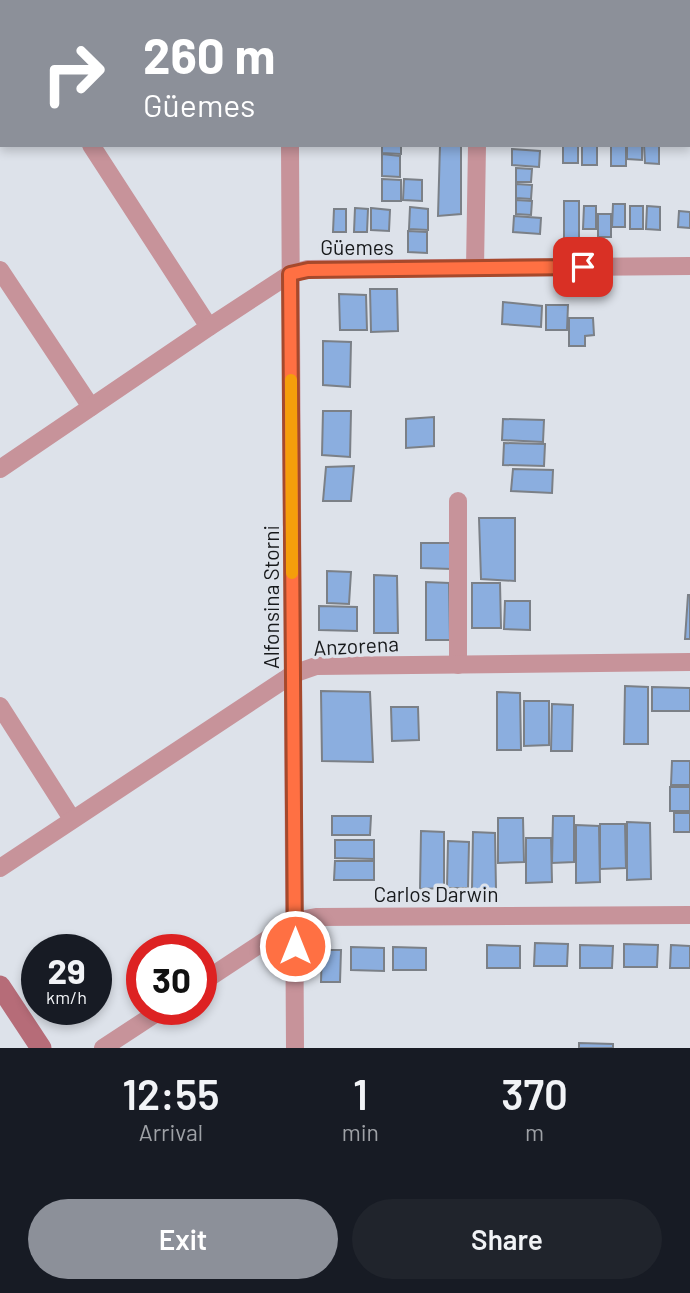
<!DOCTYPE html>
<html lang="en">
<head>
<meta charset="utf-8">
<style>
  :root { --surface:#171b24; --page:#20242c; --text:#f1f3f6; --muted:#9ea1a6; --accent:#8c9099 }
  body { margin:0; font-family:Barlow,sans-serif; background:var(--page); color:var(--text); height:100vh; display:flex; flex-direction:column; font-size:26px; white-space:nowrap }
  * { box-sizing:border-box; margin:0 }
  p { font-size:23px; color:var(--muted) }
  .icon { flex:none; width:38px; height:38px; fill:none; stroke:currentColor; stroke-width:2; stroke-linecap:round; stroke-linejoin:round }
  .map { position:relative; height:1048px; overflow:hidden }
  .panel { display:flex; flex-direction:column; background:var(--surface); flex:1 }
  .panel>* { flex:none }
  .guide { position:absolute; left:0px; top:0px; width:691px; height:147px; box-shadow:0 4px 10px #0003; background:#8c9099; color:#fff; overflow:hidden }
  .speed { position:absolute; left:21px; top:934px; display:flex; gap:14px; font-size:35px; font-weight:700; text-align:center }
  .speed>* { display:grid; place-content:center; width:91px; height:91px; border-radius:50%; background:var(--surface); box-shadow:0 4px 10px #0003; line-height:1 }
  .speed small { font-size:18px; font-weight:400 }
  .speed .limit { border:10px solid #d22; background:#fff; color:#111 }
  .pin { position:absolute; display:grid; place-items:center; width:60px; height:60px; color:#fff; margin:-30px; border-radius:14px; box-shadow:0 4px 10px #0006 }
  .me { position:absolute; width:77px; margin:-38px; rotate:0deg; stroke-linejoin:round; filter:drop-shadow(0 0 5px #0008) }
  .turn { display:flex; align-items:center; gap:24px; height:147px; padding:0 28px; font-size:32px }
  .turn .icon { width:91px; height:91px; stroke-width:2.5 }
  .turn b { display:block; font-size:49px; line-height:60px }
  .eta { display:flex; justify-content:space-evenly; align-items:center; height:119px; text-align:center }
  .eta b { font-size:42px; font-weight:600; line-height:49px }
  .cta { display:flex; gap:14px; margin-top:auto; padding:14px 28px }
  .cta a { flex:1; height:80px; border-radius:42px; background:var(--accent); color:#fff; font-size:28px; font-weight:600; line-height:80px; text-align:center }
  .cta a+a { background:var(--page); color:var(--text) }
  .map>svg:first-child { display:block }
  .building { fill:#8baedf; stroke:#7b8087; stroke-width:2 }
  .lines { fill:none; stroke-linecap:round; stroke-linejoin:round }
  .minor { stroke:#c7939a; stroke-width:18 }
  .tertiary { stroke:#c7939a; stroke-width:21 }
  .secondary { stroke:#b66c78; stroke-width:21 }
  .route-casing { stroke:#a6492c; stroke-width:18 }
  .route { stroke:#ff7043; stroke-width:12 }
  .slow { stroke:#f59e0b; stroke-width:12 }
  .labels { text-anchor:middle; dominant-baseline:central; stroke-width:7; stroke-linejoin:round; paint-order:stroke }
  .street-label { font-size:21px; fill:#17191b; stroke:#dde2ea }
</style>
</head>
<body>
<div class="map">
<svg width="690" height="1048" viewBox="0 0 690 1048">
  <rect width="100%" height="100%" fill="#dde2ea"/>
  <g class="building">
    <polygon points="382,145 401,145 401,154 382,153"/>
    <polygon points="440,145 461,145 461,214 438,216"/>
    <rect x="563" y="145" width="15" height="18"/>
    <rect x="582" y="145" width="15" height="20"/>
    <rect x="611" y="145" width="15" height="21"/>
    <polygon points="627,145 642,145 642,160 627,159"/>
    <polygon points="644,145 659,145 659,164 645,163"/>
    <polygon points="512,149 540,151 539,167 512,165"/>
    <polygon points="382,154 400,156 400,177 382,176"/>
    <polygon points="516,168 532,169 531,182 516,182"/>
    <polygon points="382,179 401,180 401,201 382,201"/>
    <polygon points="404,179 422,180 422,201 403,200"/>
    <polygon points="516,184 532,185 531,199 516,198"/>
    <polygon points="516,200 532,201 531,215 516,214"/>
    <polygon points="564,201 579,201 579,241 564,240"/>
    <polygon points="613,204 625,204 625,227 612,227"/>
    <polygon points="584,206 596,206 596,229 583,229"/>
    <rect x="630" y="206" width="13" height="23"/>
    <polygon points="647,206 660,207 660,230 646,229"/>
    <polygon points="410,207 428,209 428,230 409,229"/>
    <polygon points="355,208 368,209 367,232 354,232"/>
    <polygon points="371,208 390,210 389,231 371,230"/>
    <polygon points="334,209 346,209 346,232 333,232"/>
    <polygon points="679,211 690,212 690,228 678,227"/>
    <rect x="598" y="214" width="13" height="23"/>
    <polygon points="514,216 541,218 540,234 513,232"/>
    <polygon points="408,231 427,232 427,253 408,252"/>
    <polygon points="370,289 397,289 398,331 371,332"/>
    <polygon points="339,294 366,295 367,330 340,330"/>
    <polygon points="503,302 542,306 541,327 502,324"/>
    <polygon points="546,305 568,305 567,330 546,330"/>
    <polygon points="569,318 593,318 594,335 585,336 585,346 569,346"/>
    <polygon points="323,341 351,342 350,387 323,385"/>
    <polygon points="323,411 351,411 350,457 322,455"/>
    <polygon points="434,417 434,446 406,448 406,419"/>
    <polygon points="503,419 544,420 543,442 502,440"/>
    <polygon points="504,443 545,444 544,466 503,465"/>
    <polygon points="354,466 351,501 323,501 326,467"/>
    <polygon points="513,469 553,470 552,493 511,491"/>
    <polygon points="479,518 515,518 515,581 481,579"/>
    <polygon points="421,543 452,543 452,569 421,568"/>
    <polygon points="327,571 351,572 349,604 327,603"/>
    <polygon points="374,575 397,576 398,633 374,633"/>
    <polygon points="426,582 449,583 450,640 426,640"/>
    <polygon points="472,583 500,583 501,628 472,628"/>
    <polygon points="688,595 690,595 690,639 685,639"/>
    <polygon points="505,601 530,601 530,630 504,629"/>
    <polygon points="319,606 357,607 357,631 319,630"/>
    <polygon points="625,686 648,687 648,744 624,744"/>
    <polygon points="652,687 690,688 690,711 652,711"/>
    <polygon points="321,691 370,692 373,762 322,761"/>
    <polygon points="497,692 520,693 521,750 497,750"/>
    <polygon points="524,701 549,701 549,745 524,746"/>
    <polygon points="552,704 573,705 572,751 551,751"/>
    <polygon points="391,707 418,707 419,740 392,741"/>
    <polygon points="672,761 690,761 690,785 671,785"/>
    <rect x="670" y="787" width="20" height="24"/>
    <rect x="674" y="813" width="16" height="19"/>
    <polygon points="332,816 371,816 370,835 332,835"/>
    <polygon points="553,816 574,816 574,862 552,863"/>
    <polygon points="498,818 523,818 524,862 498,863"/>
    <polygon points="627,822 650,823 651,879 627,880"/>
    <polygon points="600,824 625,824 626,868 600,869"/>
    <polygon points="576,825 599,826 600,882 576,883"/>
    <polygon points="421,831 444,832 444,888 420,889"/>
    <polygon points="473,832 495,833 496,890 472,890"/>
    <polygon points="526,838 551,838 552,882 526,883"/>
    <polygon points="335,840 374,840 374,859 335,858"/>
    <polygon points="448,841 469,842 468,888 447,888"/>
    <polygon points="335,861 374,861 374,880 334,880"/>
    <polygon points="535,943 568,944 567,966 534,966"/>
    <polygon points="624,944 658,945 657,967 624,967"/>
    <polygon points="487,945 520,946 520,968 487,968"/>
    <polygon points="580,945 613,946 612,968 580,968"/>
    <polygon points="671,945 690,946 690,968 670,968"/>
    <polygon points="351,947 384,948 384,971 351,970"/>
    <polygon points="393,947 426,948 426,970 393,970"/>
    <polygon points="322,950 341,950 340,982 321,982"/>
    <polygon points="579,1043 613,1044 613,1048 579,1048"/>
  </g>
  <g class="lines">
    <g class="minor">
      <polyline points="144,2 145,0"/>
      <polyline points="290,2 290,0"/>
      <polyline points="0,104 2,103"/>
      <polyline points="91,145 209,327"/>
      <polyline points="290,145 295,1048"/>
      <polyline points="475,268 477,145"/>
      <polyline points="0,270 91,407"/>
      <polyline points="0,469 209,327 290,274 308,269 690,266"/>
      <polyline points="458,501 458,665"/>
      <polyline points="0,706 72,819"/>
      <polyline points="0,868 293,674 316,666 690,662"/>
      <polyline points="201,983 295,921 316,917 690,915"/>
      <polyline points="103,1048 161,1010"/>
    </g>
    <polyline class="tertiary" points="0,2 17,0"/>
    <polyline class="secondary" points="0,986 41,1048"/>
  </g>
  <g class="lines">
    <g class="route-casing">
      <polyline id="route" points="295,946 290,274 308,270 583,267"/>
    </g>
    <use href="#route" class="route"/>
    <polyline class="slow" points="291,380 292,573"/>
  </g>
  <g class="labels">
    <g class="street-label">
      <text x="357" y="246">Güemes</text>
      <text transform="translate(270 597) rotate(-90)">Alfonsina Storni</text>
      <text transform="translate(356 645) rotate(-3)">Anzorena</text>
      <text x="436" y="893">Carlos Darwin</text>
    </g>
  </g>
</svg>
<div class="speed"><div>29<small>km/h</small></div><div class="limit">30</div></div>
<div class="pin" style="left:583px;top:267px;background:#d93025"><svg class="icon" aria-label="arrive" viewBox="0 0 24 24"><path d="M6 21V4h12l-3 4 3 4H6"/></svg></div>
<svg class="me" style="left:295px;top:946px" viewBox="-20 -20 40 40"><circle r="17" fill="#ff7043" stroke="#fff" stroke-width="3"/><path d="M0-11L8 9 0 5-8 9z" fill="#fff"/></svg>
<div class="guide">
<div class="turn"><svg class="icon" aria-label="right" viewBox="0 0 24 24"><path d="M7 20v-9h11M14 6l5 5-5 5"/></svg><div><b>260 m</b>Güemes</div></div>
</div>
</div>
<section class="panel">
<div class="eta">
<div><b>12:55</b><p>Arrival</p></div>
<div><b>1</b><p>min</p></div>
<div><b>370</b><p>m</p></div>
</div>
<div class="cta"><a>Exit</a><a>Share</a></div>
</section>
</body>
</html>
